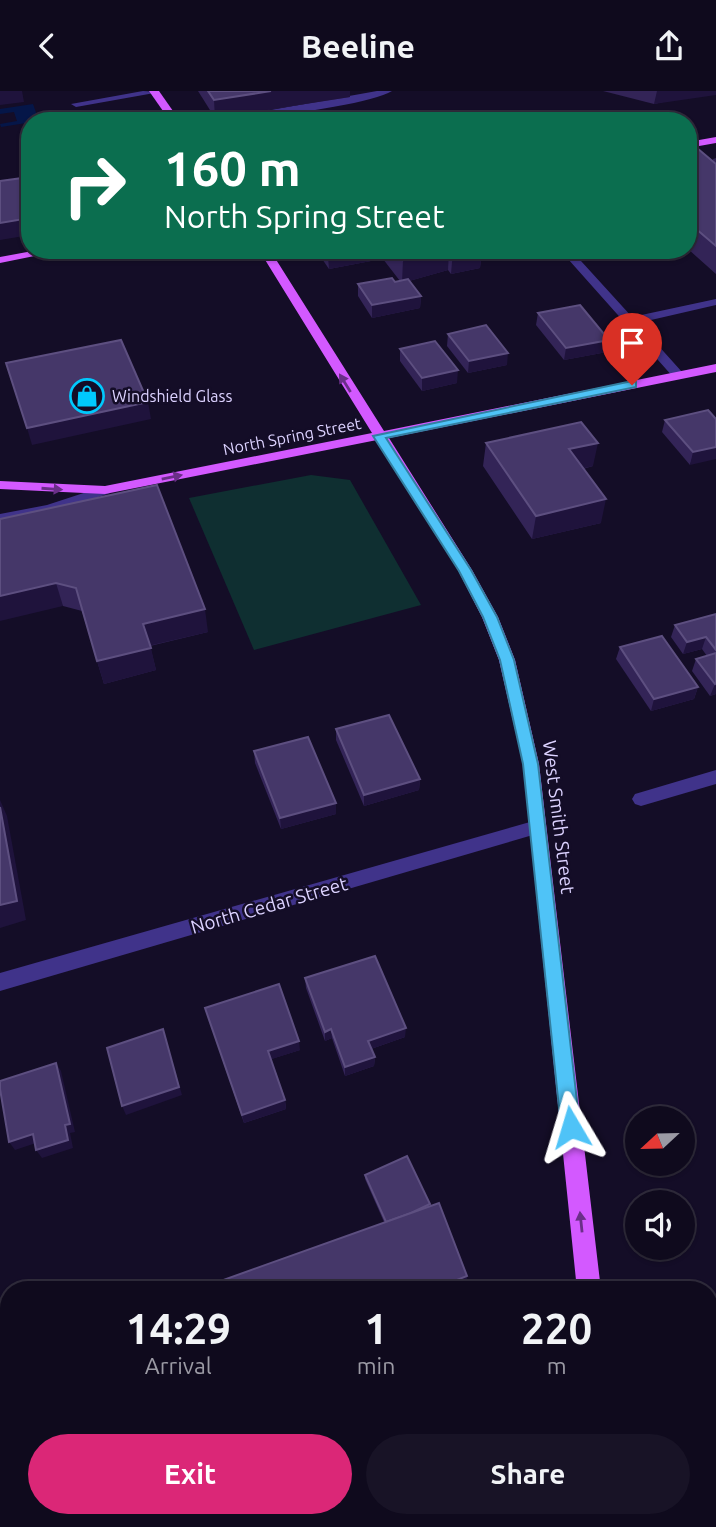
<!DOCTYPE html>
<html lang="en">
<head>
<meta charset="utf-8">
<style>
  :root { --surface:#0f0a1d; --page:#181326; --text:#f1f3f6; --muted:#9b9aa4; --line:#2f2b3b; --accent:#db2777 }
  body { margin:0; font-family:Ubuntu,sans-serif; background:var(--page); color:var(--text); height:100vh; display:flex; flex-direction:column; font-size:26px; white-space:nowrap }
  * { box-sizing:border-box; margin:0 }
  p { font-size:23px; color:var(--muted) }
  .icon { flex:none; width:38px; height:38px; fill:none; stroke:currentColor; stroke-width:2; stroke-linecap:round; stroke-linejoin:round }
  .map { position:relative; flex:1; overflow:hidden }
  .sheet { position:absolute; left:0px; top:1190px; width:718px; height:247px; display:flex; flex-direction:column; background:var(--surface); border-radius:28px 28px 0 0; box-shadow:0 2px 5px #0004,0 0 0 2px var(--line) }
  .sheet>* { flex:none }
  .top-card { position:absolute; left:21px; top:21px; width:676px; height:147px; border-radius:28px; box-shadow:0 2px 5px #0004,0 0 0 2px var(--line); background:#0b6e4f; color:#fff; overflow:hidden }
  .needle { width:46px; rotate:248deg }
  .fabs { position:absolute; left:625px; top:1015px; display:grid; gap:14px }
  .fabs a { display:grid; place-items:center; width:70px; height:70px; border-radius:50%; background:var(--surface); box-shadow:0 2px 5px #0004,0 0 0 2px var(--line); font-size:35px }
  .pin { position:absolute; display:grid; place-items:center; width:60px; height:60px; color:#fff; margin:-72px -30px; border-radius:50% 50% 50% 0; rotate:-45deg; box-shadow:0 0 7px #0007 }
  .pin .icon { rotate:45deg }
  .me { position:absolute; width:77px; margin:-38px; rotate:353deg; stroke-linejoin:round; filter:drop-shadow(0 0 5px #0008) }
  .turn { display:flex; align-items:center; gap:24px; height:147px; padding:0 28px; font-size:32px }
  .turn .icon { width:91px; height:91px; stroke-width:2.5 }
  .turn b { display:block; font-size:49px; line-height:60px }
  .eta { display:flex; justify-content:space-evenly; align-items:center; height:119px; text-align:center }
  .eta b { font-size:42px; font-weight:700; line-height:49px }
  .button { display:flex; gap:14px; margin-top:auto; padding:14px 28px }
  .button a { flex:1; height:80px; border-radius:42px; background:var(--accent); color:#fff; font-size:28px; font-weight:700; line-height:80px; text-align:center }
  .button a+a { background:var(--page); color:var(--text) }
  header { display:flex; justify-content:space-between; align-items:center; height:91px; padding:0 28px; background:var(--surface); font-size:32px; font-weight:700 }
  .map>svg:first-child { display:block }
  .green { fill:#0f2f31 }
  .water { fill:#051648 }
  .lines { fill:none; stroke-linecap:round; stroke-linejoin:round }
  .minor { fill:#40338a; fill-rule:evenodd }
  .major { fill:#d359ff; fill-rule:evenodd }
  .wall { fill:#332457 }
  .shaded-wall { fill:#1f133c }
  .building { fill:#453769; stroke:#5d4f80; stroke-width:2 }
  .oneway { fill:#6a2f88 }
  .route { fill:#4fc3f7; stroke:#337fa1; stroke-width:2 }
  .labels { text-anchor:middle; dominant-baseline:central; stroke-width:5; stroke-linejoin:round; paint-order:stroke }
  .far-poi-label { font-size:16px; fill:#dcd2ff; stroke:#140d27; text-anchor:start }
  .far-street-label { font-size:16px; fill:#dcd2ff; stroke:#140d27 }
  .street-label { font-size:19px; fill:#dcd2ff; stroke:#140d27 }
</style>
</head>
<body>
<header><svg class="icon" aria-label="back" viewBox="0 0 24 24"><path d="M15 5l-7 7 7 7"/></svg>Beeline<svg class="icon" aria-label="share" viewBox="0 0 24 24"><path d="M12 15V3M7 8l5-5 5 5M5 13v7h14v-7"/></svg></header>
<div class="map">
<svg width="716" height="1436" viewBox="0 0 716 1436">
  <rect width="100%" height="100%" fill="#140d27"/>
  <polygon class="green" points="311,384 350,389 421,514 254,559 189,407"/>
  <polygon class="water" points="33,13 39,30 1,36 0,33 17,30 14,21 0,23 0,18"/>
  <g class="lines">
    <g class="minor">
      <polygon points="143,0 160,1 76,16 71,13"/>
      <path d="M 377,0 L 392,0 C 368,15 242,30 209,30 Z"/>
      <polygon points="560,159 571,159 632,226 716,208 716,214 638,232 682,281 682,287 674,287"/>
      <polygon points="105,395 110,396 110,402 55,421 0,433 0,423 47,414"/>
      <polygon points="716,679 716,693 641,715 635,713 632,708 635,703"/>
      <polygon points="537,729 543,731 546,736 543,741 0,900 0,882"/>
    </g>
    <g class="major">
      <polygon points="149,0 159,0 180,30 170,30"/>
      <polygon points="716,46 716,52 688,57 688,51"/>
      <polygon points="38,159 64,159 0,172 0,166"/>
      <polygon points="259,159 270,159 384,340 716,273 716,281 389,347 472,479 498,526 515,569 539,673 601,1199 577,1199 523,673 499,569 482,526 458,479 377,349 105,403 0,398 0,390 105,395 372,342"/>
      <polygon points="602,1428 628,1428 629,1436 603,1436"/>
    </g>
  </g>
  <g class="wall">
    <polygon points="198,0 350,0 350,6 215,27"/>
    <polygon points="603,0 716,0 654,13"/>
    <polygon points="688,59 712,70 713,68 716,67 716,183 688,158"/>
    <polygon points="316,159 371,159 371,170 329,178"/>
    <polygon points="376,159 482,159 480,177 451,183 448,179 409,190 421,205 420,217 372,227 358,205 358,193 400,190"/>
    <polygon points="489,159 526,159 525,165 499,170"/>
    <polygon points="538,222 607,261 564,269 536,234"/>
    <polygon points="448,243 507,274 468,282 447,255"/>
    <polygon points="400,258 457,292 422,300 400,270"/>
    <polygon points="708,319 690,374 662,341 665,329"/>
    <polygon points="486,352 593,375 583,378 601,432 532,448 483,375"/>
    <polygon points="0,428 208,541 150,555 156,579 104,593 82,520 63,515"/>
    <polygon points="716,523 716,603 710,605 692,580 696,568 707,565 702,558 683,563 671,546 675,534"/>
    <polygon points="620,556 698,596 694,608 651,620 616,568"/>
    <polygon points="336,638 420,688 419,699 364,715 336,649"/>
    <polygon points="254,660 336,723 281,738 255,672"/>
    <polygon points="305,887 405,946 371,958 375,966 374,975 345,985 332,947 325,950 306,897"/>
    <polygon points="205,917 300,959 271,968 285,1009 286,1018 244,1032"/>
    <polygon points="365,1084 430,1113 429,1115 467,1185 465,1193 384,1131 365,1088"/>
  </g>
  <g class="shaded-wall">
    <polygon points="0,0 22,0 24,11 0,14"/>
    <polygon points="271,0 350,0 350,6 215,27 214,9"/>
    <polygon points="657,0 716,0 716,4 654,13"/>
    <polygon points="30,127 30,144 0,149 0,132"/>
    <polygon points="363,159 371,159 371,170 329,178 328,166"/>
    <polygon points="439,159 449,159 448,179 402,192 403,169"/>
    <polygon points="458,159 482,159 480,177 451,183 453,160"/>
    <polygon points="521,159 526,159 525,165 499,170 499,164"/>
    <polygon points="421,205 420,217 372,227 372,214"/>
    <polygon points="609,249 607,261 564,269 566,257"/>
    <polygon points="508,262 507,274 468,282 469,270"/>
    <polygon points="458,279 457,292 422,300 422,287"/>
    <polygon points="148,311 151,328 32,354 27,337"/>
    <polygon points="598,352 593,375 564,382 569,358"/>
    <polygon points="716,356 716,368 690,374 693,361"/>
    <polygon points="606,408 601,432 532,448 536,425"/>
    <polygon points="56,492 63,515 0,530 0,505"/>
    <polygon points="205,518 208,541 148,555 143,533"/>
    <polygon points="706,546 702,558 683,563 687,551"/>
    <polygon points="151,557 156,579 104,593 97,570"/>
    <polygon points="716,592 716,603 710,605 715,593"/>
    <polygon points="698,596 694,608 651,620 654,608"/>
    <polygon points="420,688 419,699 364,715 364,704"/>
    <polygon points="0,709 7,725 26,829 0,837"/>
    <polygon points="336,712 336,723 281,738 280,727"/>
    <polygon points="406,937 405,946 368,959 368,950"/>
    <polygon points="163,938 182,1004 126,1024 122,1015"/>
    <polygon points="331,938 332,947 325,950 325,941"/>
    <polygon points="299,950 300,959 269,969 268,960"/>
    <polygon points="375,966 374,975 345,985 345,976"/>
    <polygon points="56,972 61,980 75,1041 70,1042 73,1057 42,1067 36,1059 65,1034"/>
    <polygon points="285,1009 286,1018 244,1032 242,1024"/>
    <polygon points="33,1043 39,1051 15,1059 9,1051"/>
    <polygon points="467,1185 465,1193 450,1199 432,1199"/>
    <polygon points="9,1348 9,1354 0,1358 0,1352"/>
  </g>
  <g class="building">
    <polygon points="208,0 271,0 214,9"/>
    <polygon points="697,57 716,73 716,155 688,131 688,59"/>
    <polygon points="30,86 30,127 0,132 0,90"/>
    <polygon points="324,159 363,159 328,166"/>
    <polygon points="394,159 439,159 403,169"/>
    <polygon points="495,159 521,159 499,164"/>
    <polygon points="392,187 395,191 408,188 421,205 372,214 358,193"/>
    <polygon points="580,214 609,249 566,257 538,222"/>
    <polygon points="486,234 508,262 469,270 448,243"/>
    <polygon points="121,249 148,311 27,337 6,272"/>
    <polygon points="435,250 458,279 422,287 400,258"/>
    <polygon points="708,319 716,328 716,356 693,361 665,329"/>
    <polygon points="581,331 598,352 569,358 606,408 536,425 486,352"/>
    <polygon points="157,394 205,518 143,533 151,557 97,570 76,497 56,492 0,505 0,428"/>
    <polygon points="716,523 716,559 706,546 687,551 675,534"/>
    <polygon points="662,545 698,596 654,608 620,556"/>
    <polygon points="716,562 716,592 715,593 696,568"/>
    <polygon points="389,624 420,688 364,704 336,638"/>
    <polygon points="308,646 336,712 280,727 254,660"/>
    <polygon points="0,716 17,810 0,814"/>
    <polygon points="375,865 406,937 368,950 375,966 345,976 331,938 325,941 305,887"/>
    <polygon points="279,893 299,950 268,960 285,1009 242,1024 205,917"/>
    <polygon points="163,938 179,996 122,1015 107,957"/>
    <polygon points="56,972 70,1033 65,1034 68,1049 36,1059 33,1043 9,1051 0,998 0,990"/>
    <polygon points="407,1065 430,1113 411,1122 386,1131 365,1084"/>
    <polygon points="439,1112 467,1185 432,1199 214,1199 212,1193"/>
    <polygon points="9,1282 9,1348 0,1352 0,1286"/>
  </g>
  <defs><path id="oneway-solid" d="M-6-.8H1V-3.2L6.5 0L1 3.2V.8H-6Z" transform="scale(1.75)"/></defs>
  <g class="oneway">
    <use href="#oneway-solid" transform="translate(345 292) rotate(-122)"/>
    <use href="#oneway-solid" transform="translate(172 386) rotate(-11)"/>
    <use href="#oneway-solid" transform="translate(52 398) rotate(4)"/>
    <use href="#oneway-solid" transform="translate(581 1131) rotate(-96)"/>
  </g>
  <polygon class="route" points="632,290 636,291 636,296 386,347 471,479 497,526 514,569 538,673 580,1036 577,1042 571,1045 564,1042 561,1036 523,673 500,569 483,526 459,480 373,345"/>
  <defs>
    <g id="shop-ring" transform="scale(1.75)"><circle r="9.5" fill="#140d27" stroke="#00c9fd" stroke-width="1.5"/><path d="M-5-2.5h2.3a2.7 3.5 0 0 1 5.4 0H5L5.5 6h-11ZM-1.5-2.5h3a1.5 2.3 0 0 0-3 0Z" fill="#00c9fd"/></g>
  </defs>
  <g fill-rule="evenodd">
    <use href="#shop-ring" x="87" y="305"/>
  </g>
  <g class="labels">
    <g class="far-poi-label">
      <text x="112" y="305">Windshield Glass</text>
    </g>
    <g class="far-street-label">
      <text transform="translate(292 345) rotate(-11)">North Spring Street</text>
    </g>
    <g class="street-label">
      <text transform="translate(559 726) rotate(83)">West Smith Street</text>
      <text transform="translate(269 814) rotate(-16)">North Cedar Street</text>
    </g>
  </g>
</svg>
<div class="fabs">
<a><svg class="needle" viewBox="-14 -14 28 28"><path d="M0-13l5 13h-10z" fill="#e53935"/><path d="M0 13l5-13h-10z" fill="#9b9aa4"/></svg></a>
<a><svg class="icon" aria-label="sound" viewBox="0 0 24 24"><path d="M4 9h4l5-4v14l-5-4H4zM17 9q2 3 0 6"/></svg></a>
</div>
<div class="pin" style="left:632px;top:294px;background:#d93025"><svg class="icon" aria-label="arrive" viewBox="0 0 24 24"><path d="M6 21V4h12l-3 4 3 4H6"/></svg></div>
<svg class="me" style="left:571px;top:1036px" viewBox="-20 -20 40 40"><path d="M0-17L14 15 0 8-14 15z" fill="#4fc3f7" stroke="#fff" stroke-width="4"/></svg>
<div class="top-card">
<div class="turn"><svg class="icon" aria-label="right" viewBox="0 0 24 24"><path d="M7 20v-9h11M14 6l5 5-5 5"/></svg><div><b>160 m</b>North Spring Street</div></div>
</div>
<section class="sheet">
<div class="eta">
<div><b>14:29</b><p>Arrival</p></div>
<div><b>1</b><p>min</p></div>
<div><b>220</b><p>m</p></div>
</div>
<div class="button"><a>Exit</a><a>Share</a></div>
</section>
</div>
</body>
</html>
